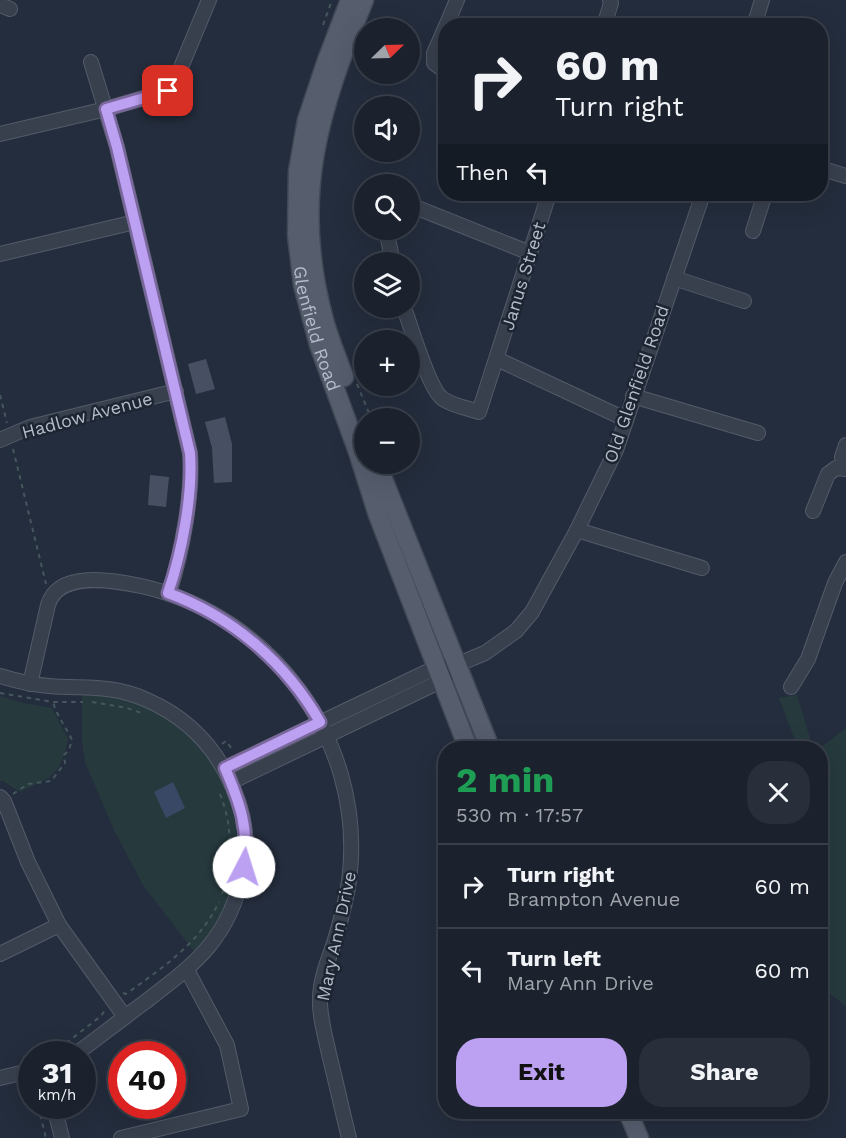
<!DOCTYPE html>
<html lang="en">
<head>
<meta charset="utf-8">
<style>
  :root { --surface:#1b222e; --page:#282f3a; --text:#f1f3f6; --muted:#a0a4aa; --line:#393f4a; --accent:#bca0f2 }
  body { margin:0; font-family:"Work Sans",sans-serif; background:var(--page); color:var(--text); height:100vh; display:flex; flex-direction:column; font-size:22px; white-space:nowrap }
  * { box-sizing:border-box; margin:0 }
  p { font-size:20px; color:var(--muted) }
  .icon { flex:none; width:33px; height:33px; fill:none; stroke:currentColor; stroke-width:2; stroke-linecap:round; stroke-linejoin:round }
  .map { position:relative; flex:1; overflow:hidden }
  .details { position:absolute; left:438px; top:741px; width:390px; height:378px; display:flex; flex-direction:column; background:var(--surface); border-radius:24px; box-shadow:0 6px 24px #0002,0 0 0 2px var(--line) }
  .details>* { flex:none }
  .top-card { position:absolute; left:438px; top:18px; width:390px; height:183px; border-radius:24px; box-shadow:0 6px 24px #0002,0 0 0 2px var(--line); background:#1b222e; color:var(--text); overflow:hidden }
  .needle { width:39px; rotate:67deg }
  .buttons { position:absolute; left:354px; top:18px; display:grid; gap:12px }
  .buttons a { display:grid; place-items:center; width:66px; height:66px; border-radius:50%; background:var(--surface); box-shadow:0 6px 24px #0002,0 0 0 2px var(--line); font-size:30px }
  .speed { position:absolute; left:18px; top:1041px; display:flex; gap:12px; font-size:30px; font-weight:700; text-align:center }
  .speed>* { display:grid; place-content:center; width:78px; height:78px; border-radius:50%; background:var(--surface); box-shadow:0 6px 24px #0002,0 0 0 2px var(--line); line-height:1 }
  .speed small { font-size:15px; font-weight:400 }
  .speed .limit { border:9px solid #d22; background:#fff; color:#111 }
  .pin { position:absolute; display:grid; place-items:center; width:51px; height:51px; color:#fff; margin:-26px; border-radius:12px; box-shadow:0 3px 9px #0006 }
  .me { position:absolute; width:66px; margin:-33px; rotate:5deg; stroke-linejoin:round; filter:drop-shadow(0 0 4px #0008) }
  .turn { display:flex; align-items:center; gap:21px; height:126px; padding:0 18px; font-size:27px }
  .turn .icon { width:78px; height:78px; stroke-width:2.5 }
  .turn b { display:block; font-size:42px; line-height:51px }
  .then { display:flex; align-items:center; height:57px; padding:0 18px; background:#0003; gap:12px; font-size:22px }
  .round { display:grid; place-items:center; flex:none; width:63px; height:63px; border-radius:24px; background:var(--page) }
  .headline { display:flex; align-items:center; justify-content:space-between; height:102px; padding:0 18px }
  h1 { font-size:36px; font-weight:700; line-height:45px; color:#1e9e55 }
  .button { display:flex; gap:12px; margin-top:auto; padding:12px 18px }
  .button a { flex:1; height:69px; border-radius:24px; background:var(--accent); color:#111; font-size:24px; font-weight:700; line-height:69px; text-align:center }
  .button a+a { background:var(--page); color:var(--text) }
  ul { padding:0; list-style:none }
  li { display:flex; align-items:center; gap:18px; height:84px; padding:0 18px; border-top:2px solid var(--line) }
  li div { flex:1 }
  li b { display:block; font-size:22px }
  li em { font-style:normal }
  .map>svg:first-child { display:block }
  .green { fill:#263a3e }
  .water { fill:#394864 }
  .building { fill:#465062 }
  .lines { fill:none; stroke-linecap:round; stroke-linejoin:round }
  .minor-casing { stroke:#535b69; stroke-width:16 }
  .major-casing { stroke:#414957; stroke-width:21 }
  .path { stroke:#44575c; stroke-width:2; stroke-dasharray:4.5 4.5; stroke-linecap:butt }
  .minor { stroke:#38404e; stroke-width:14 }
  .major { stroke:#565e6e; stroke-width:18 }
  .route-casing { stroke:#7a689d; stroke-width:15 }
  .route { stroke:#bca0f2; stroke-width:10 }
  .labels { text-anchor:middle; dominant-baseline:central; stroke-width:5; stroke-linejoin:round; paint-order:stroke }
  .street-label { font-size:18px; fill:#b4bbc9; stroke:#1d2533 }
</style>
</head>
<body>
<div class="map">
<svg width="846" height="1138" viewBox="0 0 846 1138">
  <rect width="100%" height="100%" fill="#242d3d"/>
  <g class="green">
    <path d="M 82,693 C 103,694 125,695 145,703 C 152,706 158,711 165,715 C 226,753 252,832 231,900 C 224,920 208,938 196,954 L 143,885 L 114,830 L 85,762 L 82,740 Z"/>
    <polygon points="797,695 813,748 798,748 779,698"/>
    <path d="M 0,696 L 19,702 L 52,708 L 68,739 C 59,777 54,776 20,792 L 3,781 L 0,781 Z"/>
    <polygon points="846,728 846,1006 821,987 820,748"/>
  </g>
  <polygon class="water" points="173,782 185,808 166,818 154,792"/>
  <g class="building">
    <polygon points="206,359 215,389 196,394 188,364"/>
    <polygon points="225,417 232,444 232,482 214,483 212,448 205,422"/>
    <polygon points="150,475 169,477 166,507 148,505"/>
  </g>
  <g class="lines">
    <g class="minor-casing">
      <g id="minor">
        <polyline points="0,5 10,9"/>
        <polyline points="446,26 434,53 434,63 446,72"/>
        <polyline points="446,26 457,0"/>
        <polyline points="604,26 611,3 610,0"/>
        <polyline points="754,26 762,0"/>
        <path d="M 91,62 L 117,147 L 190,453 C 193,495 182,552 169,593"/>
        <polyline points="0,134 106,109 167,91 174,84 209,0"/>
        <polyline points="820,168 846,176"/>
        <polyline points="410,205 530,253"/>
        <polyline points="389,230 388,239 393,262"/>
        <polyline points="753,231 765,194"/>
        <polyline points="0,254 135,222"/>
        <polyline points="674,278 744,301"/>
        <path d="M 404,308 C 411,326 429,390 443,399 C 453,406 468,408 479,412 L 549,194"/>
        <polyline points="497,359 625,419"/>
        <polyline points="633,396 758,433"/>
        <polyline points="0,440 30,427 176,391"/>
        <polyline points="842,457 846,445"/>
        <polyline points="813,511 828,474 836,468 846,469"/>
        <polyline points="577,530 702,568"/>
        <path d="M 0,676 C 16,681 32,685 49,686 C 85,689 112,684 147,700 C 188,718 216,747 233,788 C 245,815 249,843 243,872 C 229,939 196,963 145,1002 C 122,1019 99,1037 76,1054"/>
        <path d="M 30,684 L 48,605 C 58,570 113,580 141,586 C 271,615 363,739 350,872 C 348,896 341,920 334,943 C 328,960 321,978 320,996 C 319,1016 325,1035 329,1054 C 336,1082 342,1110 349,1138"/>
        <polyline points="791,687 808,659 835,583 846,562"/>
        <polyline points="225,768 437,667 456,665 485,653 516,631 532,612 577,530 616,450 703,194"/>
        <polyline points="231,782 445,679 447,676"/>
        <polyline points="0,797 4,801 28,862 59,925 125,1017"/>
        <polyline points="0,954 59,925"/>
        <polyline points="0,1078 25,1072 32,1073"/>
        <polyline points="54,1106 62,1138"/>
        <polyline points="121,1138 241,1109 227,1045 187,970"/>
      </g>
    </g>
    <g class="major-casing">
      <g id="major">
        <path id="s1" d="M 350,0 L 326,63 L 307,120 L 298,171 L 297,235 L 303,285 L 319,345 L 358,452 L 378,515 L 468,748"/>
        <path d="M 344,377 C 337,357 328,337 323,316 C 291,195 319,111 364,0"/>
        <polyline points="377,464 490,748"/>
        <polyline points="628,1112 639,1138"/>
      </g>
    </g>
    <g class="path">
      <polyline points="323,25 332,0"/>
      <polyline points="357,384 371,418"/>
      <polyline points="0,395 7,423"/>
      <polyline points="13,449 46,584"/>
      <polyline points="0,693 53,702 83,702"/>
      <polyline points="92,702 127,708 144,714"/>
      <polyline points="222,744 226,741 232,749"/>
      <path d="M 13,794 L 28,784 L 51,781 L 65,763 L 64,755 L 69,750 L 72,740 C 66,727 57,716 53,702"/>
      <path d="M 220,794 C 231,822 232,848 227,877"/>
      <polyline points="222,894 226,882"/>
      <path d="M 123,993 L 126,994 C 162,968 199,944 219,902"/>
      <polyline points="52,1054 101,1016 105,1010"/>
      <polyline points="38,1106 46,1138"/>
    </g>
    <use href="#minor" class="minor"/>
    <use href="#major" class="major"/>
  </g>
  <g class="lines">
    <g class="route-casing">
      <path id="route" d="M 168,91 L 106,109 L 117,147 L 190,453 C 193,495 182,552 168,593 C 233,617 286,663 320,722 L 225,768 C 240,803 249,828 244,867"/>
    </g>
    <use href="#route" class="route"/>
  </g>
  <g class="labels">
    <g class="street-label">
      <text transform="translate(523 276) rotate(-73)">Janus Street</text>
      <text stroke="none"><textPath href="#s1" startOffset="339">Glenfield Road</textPath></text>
      <text transform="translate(636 384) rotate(-71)">Old Glenfield Road</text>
      <text transform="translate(87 415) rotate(-15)">Hadlow Avenue</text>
      <text transform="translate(336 936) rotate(-78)">Mary Ann Drive</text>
    </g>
  </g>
</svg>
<div class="buttons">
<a><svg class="needle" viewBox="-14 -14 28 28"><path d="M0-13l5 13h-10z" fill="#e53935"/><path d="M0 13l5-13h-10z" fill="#a0a4aa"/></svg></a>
<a><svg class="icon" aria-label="sound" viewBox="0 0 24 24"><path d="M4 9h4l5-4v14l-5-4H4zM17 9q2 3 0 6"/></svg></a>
<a><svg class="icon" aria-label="search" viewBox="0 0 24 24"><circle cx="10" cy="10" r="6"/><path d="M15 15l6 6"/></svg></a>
<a><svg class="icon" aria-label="layers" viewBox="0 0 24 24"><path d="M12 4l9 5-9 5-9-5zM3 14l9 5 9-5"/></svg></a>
<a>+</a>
<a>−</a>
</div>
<div class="speed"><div>31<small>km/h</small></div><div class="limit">40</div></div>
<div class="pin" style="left:168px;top:91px;background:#d93025"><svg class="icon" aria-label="arrive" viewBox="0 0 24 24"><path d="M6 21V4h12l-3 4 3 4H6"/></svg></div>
<svg class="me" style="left:244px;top:867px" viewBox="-20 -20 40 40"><circle r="19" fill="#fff"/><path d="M0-13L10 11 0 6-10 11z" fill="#bca0f2"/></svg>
<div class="top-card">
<div class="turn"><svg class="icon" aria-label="right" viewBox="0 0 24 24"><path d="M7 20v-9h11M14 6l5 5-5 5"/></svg><div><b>60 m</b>Turn right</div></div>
<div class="then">Then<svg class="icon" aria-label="left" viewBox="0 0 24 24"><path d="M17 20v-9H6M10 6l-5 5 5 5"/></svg></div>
</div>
<section class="details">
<div class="headline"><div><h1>2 min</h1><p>530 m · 17:57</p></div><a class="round"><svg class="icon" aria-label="close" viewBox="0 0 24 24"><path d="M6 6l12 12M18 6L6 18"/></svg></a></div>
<ul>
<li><svg class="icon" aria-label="right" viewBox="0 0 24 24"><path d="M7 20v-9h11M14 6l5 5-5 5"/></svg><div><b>Turn right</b><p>Brampton Avenue</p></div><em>60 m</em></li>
<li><svg class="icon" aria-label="left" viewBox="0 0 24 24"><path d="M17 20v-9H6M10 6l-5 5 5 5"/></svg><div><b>Turn left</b><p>Mary Ann Drive</p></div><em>60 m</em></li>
</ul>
<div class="button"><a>Exit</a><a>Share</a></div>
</section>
</div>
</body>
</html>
